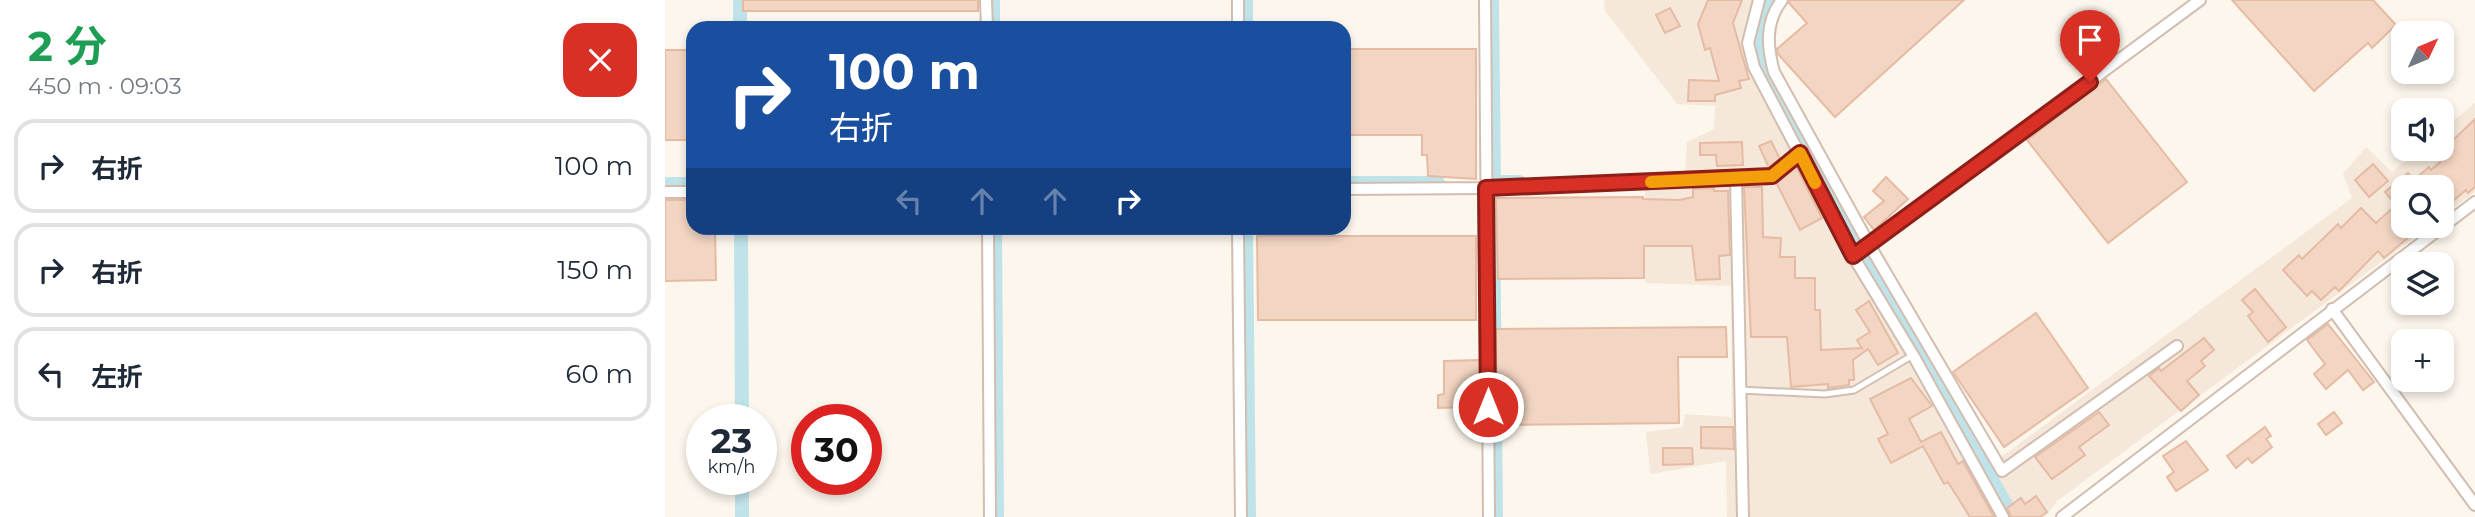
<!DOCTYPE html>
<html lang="ja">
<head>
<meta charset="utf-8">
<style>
  :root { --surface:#fff; --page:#f2f2f3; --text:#1f2937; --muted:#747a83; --line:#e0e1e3 }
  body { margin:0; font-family:Montserrat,"Noto Sans JP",sans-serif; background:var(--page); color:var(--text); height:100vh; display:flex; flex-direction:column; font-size:26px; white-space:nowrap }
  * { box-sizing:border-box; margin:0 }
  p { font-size:23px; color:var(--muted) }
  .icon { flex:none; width:38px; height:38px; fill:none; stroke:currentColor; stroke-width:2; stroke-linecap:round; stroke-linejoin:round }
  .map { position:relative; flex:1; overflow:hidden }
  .side { display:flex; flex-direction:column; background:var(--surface); width:665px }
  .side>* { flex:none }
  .hud { position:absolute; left:21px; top:21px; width:665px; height:214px; border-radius:21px; box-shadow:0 4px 10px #0003; background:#1a4fa0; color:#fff; overflow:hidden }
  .needle { width:46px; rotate:46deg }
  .tools { position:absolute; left:1726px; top:21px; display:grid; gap:14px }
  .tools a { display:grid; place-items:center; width:63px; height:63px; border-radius:14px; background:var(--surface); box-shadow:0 4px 10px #0003; font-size:35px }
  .speed { position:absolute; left:21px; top:404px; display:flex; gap:14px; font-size:35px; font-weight:700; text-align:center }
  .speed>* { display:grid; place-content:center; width:91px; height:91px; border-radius:50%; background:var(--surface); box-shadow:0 4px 10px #0003; line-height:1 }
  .speed small { font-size:18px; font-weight:400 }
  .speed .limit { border:10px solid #d22; background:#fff; color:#111 }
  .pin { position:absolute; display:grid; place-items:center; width:60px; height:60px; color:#fff; margin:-72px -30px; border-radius:50% 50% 50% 0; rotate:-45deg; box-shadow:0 0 7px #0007 }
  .pin .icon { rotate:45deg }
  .me { position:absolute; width:77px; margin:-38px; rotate:0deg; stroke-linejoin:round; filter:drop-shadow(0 0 5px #0008) }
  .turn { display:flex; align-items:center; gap:24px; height:147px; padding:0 28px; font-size:32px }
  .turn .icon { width:91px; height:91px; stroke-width:2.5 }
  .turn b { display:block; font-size:49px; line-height:60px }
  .lanes { display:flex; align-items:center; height:66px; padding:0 28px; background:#0003; justify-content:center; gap:35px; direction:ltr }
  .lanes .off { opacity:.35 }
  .round { display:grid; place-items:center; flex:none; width:74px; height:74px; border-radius:21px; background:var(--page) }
  .head { display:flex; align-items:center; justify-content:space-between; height:119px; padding:0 28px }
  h1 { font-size:42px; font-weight:700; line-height:52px; color:#1e9e55 }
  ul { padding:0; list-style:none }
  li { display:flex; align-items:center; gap:21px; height:94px; margin:0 14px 10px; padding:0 14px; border:4px solid var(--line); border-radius:21px }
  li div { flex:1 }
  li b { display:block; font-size:26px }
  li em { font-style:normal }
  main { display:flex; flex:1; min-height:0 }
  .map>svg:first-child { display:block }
  .residential { fill:#f5e8da }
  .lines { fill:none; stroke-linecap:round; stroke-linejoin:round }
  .canal { stroke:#bfe3e8; stroke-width:14 }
  .building { fill:#f3d5c3; stroke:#e6bba3; stroke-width:2 }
  .lane-casing { stroke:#d1beb0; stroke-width:9 }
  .street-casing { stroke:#d1beb0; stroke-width:14 }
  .lane { stroke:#fff; stroke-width:5 }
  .street { stroke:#fff; stroke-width:10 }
  .route-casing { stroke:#8d1f18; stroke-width:18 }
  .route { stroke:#d93025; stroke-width:12 }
  .slow { stroke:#f59e0b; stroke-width:12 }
</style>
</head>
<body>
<main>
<section class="side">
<div class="head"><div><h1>2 分</h1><p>450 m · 09:03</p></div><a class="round" style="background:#d93025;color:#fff"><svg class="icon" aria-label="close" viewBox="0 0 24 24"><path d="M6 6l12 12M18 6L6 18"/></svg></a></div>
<ul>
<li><svg class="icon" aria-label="right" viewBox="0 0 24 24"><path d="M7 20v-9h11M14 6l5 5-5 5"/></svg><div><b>右折</b></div><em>100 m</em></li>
<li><svg class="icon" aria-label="right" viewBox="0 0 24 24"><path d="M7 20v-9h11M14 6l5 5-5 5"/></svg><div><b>右折</b></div><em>150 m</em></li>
<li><svg class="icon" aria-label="left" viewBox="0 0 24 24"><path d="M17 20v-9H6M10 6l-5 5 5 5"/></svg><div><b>左折</b></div><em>60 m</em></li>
</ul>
</section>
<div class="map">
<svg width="1810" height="517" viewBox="0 0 1810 517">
  <rect width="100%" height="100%" fill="#fdf6ec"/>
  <polygon class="residential" points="939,0 1123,0 1110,23 1108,55 1260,341 1336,457 1687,198 1678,174 1701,147 1727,172 1755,149 1776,149 1776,131 1810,103 1810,192 1776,217 1776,187 1738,187 1738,226 1765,226 1392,501 1380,517 1062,517 1061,461 985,474 981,432 1018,427 1020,414 1067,417 1066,286 980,283 980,175 1020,172 1022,142 1049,129 1050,106 1012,104 940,11"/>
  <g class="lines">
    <g class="canal">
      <polyline points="75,0 75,28"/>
      <polyline points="328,0 328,28"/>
      <polyline points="581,0 581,28"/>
      <polyline points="827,0 829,182 854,182"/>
      <path d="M 1105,0 C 1089,22 1092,51 1099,76 L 1348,517"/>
      <polyline points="679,183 773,183"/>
      <polyline points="0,184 28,184"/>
      <polyline points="828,199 831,517"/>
      <polyline points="76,228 77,420"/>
      <polyline points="330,228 332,517"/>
      <polyline points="581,228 584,517"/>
      <polyline points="77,480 77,517"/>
    </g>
  </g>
  <g class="building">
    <rect x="78" y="0" width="235" height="11"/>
    <polygon points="1043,0 1077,0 1068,23 1084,79 1074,81 1076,88 1050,95 1050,101 1023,101 1024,80 1054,81 1045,48 1040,50 1033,24"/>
    <polygon points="1125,0 1299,0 1170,117 1113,54 1112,49 1142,23 1124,3"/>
    <polygon points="1567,0 1708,0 1731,25 1707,48 1703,43 1649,91"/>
    <polygon points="1005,8 1015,26 1000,33 991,15"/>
    <polygon points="679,49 811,49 811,179 763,176 762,155 757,155 757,135 679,135"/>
    <rect x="0" y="50" width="28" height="90"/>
    <polygon points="1441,79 1522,182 1443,243 1362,140"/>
    <polygon points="1810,119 1810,187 1803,193 1801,190 1776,211 1776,187 1738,187 1738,226 1757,226 1719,258 1713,251 1674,291 1670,287 1656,300 1647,291 1642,296 1618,270 1634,255 1637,259 1673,224 1676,228 1696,208 1711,223 1731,205 1720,192 1743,173 1749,180 1764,167 1766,170 1789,150 1784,144"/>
    <polygon points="1106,141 1115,159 1104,168 1094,146"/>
    <polygon points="1077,142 1078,165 1052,166 1051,155 1035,155 1035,143"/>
    <polygon points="1708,164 1723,181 1704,197 1690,180"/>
    <polygon points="1131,166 1157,218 1135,230 1111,182"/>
    <polygon points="1221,177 1243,199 1209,230 1199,217 1219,201 1208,191"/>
    <polygon points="1079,187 1097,187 1098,237 1116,238 1115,257 1130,257 1130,278 1150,278 1150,310 1155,310 1156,350 1197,348 1192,340 1205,332 1191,310 1204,301 1233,353 1213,365 1203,349 1188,360 1189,380 1184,380 1184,385 1163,388 1163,384 1126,387 1122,337 1086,337"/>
    <polygon points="1049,188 1049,191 1063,191 1065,255 1054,256 1055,279 1031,280 1027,246 979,246 979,278 833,279 831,198 978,197 978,199 1014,200 1028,197 1028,189"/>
    <polygon points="0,200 28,200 28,228 50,228 51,280 0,281"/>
    <polygon points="592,236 811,236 811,320 593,320"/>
    <polygon points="1590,289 1621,327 1603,342 1583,316 1588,312 1577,300"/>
    <polygon points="1371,313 1423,388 1339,447 1288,372"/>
    <polygon points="1663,324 1709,382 1698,390 1683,370 1661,389 1649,374 1660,364 1642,340"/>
    <polygon points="1061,327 1062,357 1013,357 1014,423 832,425 831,329"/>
    <polygon points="1539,338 1549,350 1536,361 1540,366 1522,381 1534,395 1516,411 1484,376 1494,368 1496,371"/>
    <polygon points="815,360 815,389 804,389 805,407 773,408 773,395 779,394 779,361"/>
    <polygon points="1246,378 1267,406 1244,419 1256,442 1276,432 1293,464 1298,461 1329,517 1305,517 1283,482 1279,484 1258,446 1226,463 1213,439 1223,434 1205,399"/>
    <polygon points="1434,412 1444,425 1414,447 1420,455 1387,479 1370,457"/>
    <polygon points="1669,412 1677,423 1661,435 1653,424"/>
    <polygon points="1036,427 1068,427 1069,449 1036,448"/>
    <polygon points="1600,427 1606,436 1601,439 1607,447 1587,463 1583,458 1571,468 1562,456"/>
    <polygon points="1521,441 1543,470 1511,491 1502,477 1509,472 1498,456"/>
    <polygon points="998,448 1027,448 1028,464 998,465"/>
    <polygon points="1371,496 1382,512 1375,517 1346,517 1342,508 1356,498 1360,504"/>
  </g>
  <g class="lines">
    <g class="lane-casing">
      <polyline id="lane" points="1074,390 1160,394 1189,390 1248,355"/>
    </g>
    <g class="street-casing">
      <g id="street">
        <polyline points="321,0 322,28"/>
        <polyline points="820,0 824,517"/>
        <polyline points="1094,0 1083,43 1089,67 1188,256 1248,355 1338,517"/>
        <path d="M 1117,0 C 1100,22 1102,46 1109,72 L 1205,246 L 1337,471 L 1512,346"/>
        <polyline points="573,28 573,0"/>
        <polyline points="1071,179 1078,517"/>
        <polyline points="679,189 821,188 1107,176 1135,153"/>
        <polyline points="0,192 28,192"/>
        <polyline points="323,228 325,517"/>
        <polyline points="573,228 576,517"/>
        <polyline points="1188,256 1535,0"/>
        <polyline points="1667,309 1810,505"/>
        <polyline points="1397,517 1810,202"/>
      </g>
    </g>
    <use href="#lane" class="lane"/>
    <use href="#street" class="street"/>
  </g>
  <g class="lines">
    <g class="route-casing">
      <polyline id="route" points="823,407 821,188 1107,176 1135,153 1188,256 1425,82"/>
    </g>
    <use href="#route" class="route"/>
    <polyline class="slow" points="986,182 1107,176 1135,153 1150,183"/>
  </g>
</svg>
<div class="tools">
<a><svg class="needle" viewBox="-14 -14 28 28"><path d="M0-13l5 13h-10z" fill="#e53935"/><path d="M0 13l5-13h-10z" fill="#747a83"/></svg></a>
<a><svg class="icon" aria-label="sound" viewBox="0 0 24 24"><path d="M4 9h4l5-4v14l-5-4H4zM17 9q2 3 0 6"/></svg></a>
<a><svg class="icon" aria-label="search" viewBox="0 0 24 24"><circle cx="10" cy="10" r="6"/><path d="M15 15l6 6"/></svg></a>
<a><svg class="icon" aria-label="layers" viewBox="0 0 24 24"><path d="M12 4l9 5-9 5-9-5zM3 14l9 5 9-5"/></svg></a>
<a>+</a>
</div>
<div class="speed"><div>23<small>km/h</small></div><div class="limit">30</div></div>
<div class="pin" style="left:1425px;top:82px;background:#d93025"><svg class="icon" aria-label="arrive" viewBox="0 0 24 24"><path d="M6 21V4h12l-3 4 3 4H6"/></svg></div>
<svg class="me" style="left:823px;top:407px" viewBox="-20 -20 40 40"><circle r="17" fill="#d93025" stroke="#fff" stroke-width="3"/><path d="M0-11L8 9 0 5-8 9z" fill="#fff"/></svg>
<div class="hud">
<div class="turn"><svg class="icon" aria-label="right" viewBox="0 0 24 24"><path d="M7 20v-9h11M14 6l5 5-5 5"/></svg><div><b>100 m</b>右折</div></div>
<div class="lanes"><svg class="icon off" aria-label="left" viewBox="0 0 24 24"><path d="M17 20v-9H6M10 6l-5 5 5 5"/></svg><svg class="icon off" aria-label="ahead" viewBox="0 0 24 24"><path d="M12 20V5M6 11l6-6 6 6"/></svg><svg class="icon off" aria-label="ahead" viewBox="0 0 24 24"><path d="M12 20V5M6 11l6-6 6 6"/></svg><svg class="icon" aria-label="right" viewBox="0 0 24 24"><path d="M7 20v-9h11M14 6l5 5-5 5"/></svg></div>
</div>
</div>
</main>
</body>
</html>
